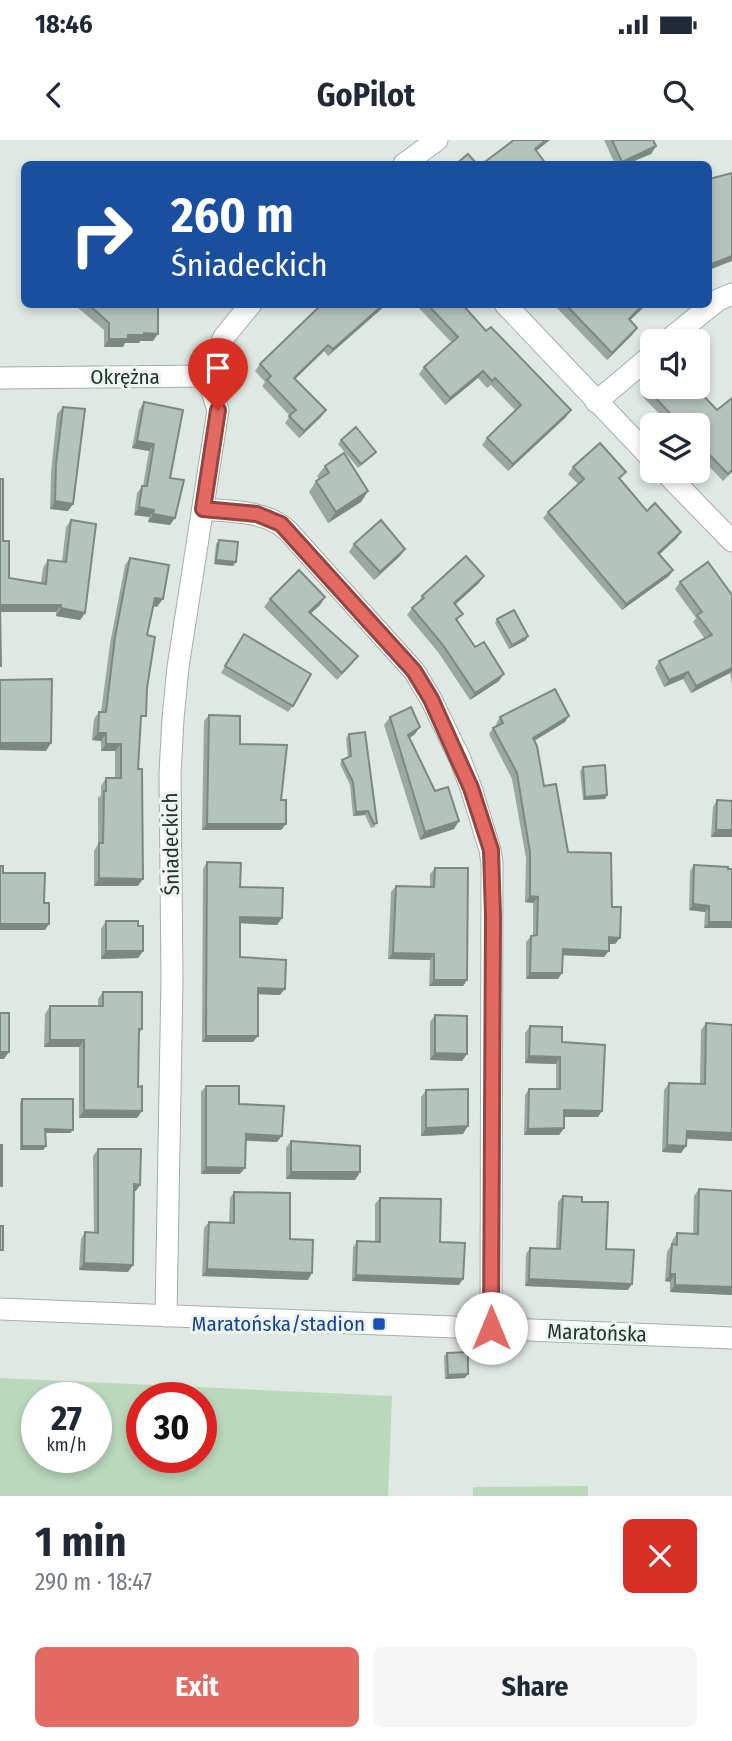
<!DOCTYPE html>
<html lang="en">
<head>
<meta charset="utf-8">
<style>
  :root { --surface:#fff; --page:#f6f6f7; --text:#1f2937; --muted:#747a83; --accent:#e36a62 }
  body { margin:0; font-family:"Fira Sans Condensed",sans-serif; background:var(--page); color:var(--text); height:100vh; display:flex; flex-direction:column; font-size:26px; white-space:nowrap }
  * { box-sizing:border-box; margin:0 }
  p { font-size:23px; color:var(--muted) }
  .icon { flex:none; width:38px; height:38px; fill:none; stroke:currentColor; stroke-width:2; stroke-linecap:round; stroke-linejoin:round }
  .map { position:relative; height:1356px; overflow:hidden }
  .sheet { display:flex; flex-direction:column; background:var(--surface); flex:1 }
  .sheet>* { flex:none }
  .banner { position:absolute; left:21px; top:21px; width:691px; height:147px; border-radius:10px; box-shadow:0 4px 10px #0003; background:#1a4fa0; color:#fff; overflow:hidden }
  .tools { position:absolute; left:640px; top:189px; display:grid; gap:14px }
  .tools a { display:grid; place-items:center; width:70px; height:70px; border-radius:10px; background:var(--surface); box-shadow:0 4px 10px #0003; font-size:35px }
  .speed { position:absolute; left:21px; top:1242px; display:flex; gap:14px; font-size:35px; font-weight:700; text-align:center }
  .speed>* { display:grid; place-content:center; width:91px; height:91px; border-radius:50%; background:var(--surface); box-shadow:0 4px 10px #0003; line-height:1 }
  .speed small { font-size:18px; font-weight:400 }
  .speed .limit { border:10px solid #d22; background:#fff; color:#111 }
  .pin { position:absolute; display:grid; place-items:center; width:60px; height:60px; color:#fff; margin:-72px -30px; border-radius:50% 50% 50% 0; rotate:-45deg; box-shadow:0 0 7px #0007 }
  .pin .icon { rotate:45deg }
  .me { position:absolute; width:77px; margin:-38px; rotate:0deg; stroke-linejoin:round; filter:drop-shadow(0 0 5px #0008) }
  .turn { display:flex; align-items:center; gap:24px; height:147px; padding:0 35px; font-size:32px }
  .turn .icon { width:91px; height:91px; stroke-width:2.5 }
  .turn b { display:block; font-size:49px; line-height:60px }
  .round { display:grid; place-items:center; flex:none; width:74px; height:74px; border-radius:10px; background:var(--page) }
  .headline { display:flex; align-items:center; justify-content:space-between; height:119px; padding:0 35px }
  h1 { font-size:42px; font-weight:700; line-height:52px }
  .primary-button { display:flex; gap:14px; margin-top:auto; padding:14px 35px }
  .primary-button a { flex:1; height:80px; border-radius:10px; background:var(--accent); color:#fff; font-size:28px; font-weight:700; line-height:80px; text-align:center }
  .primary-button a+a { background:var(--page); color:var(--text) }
  .status { display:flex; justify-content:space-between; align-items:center; height:49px; padding:0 35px; background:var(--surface); direction:ltr }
  .status svg { height:19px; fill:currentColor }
  header { display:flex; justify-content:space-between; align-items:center; height:91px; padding:0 35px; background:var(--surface); font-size:32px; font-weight:700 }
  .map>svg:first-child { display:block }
  .green { fill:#b9d8bc; fill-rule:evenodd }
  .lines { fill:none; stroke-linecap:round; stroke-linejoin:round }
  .street-casing { stroke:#a3afa8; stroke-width:23 }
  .street { stroke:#fff; stroke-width:21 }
  .wall { fill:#9ba8a1 }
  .shaded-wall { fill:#7e8883 }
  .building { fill:#b4c3bb; stroke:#7e8883; stroke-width:2 }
  .route-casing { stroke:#944540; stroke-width:18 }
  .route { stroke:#e36a62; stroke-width:12 }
  .transit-dot { fill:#1a4fb4; stroke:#eef5f1; stroke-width:2.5 }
  .labels { text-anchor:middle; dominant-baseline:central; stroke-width:6; stroke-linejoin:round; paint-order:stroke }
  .street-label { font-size:21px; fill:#22362d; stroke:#eef5f1 }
  .transit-label { font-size:21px; fill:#164399; stroke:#eef5f1; text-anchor:end }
</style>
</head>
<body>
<div class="status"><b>18:46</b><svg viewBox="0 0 49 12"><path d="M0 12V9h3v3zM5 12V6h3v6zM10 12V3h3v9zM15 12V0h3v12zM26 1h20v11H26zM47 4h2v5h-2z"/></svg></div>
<header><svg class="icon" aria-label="back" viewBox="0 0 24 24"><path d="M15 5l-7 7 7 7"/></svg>GoPilot<svg class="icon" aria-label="search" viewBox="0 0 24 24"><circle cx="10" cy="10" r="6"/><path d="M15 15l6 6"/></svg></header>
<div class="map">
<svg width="732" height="1356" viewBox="0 0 732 1356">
  <rect width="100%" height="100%" fill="#dfe8e2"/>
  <g class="green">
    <path d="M 0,1238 L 392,1256 L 388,1356 L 0,1356 ZM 37,1258 L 96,1258 L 96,1318 L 37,1318 ZM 142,1258 L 201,1258 L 201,1318 L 142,1318 Z"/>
    <polygon points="588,1346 588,1356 473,1356 473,1347"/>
  </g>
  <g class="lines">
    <g class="street-casing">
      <g id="street">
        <polyline points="404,24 437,0"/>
        <polyline points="505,164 653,320"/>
        <polyline points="667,201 718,160 732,154"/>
        <polyline points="207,236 224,197 251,164"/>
        <polyline points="0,238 207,236"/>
        <polyline points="596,262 653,214"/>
        <polyline points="664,331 732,401"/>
        <path d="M 203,369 C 232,372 266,370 288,391 L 414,531 L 431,559 L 460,619 L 471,648 L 490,710 L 492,723 L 491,1188"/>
        <polyline points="0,1169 732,1198"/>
        <polyline points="166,1176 172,839 170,633 173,579 178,527 218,270 207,236"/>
      </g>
    </g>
    <use href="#street" class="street"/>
  </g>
  <g class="wall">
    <polygon points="604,0 653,0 656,6 651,14 627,24 615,24"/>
    <polygon points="81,164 158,164 153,201 140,201 139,203 125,203 123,207 104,207 104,190 78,168"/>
    <polygon points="322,164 387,164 328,216 324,211 295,239 321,277 299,298 285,283 290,276 262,246 265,242 255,231 260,224"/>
    <polygon points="415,164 462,164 566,277 508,331 482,305 487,298 515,270 491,245 487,248 478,238 445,265 419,234 424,227 452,203"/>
    <polygon points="553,164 647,164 630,180 637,188 632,195 607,220"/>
    <polygon points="647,249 717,270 732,258 732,332 723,341 698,315 698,285 670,285 642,256"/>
    <polygon points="144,262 170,338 170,385 148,382 149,377 134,375 137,353 143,346 149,311 132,308 139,270"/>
    <polygon points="63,267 73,364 68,371 50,369 51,332 57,274"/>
    <polygon points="341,300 376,312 374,315 358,328 338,304"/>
    <polygon points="325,326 368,351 361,362 328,383 309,352 316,341 319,339 317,336"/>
    <polygon points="573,327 622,339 620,340 647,371 677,398 659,415 673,430 669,436 622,470 543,378 548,372 578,344 568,334"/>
    <polygon points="0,339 3,401 9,438 41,443 43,428 48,420 62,422 66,387 71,380 85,473 80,480 56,476 56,472 1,472"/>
    <polygon points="219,400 233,426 214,424 216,404"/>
    <polygon points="354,404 405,409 400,416 374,440 349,412"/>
    <polygon points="130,418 157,467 153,466 147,495 140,584 138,629 138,746 94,746 94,711 98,704 98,658 101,655 101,646 106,638 115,638 115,611 101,611 101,601 92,600 94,579 99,572 101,572 110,504 125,425"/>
    <polygon points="484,436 479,443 455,465 458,481 499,541 470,560 438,512 407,475 412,468 418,463 422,456"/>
    <polygon points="680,442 732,455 732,544 730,533 691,553 683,539 664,547 655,528 659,521 705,499 693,482 696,478 675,449"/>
    <polygon points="325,457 320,465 311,473 353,523 337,540 264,467 270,459"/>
    <polygon points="497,479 526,500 509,509 495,483"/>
    <polygon points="244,494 293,566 288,572 221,533"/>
    <polygon points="209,575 240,604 281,660 286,684 281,690 202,690 204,581"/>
    <polygon points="390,577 415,594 410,598 454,689 420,700 384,585"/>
    <polygon points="500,577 565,582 535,600 544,646 568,712 612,767 620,798 615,804 609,804 604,817 562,815 558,839 526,839 526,802 531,796 533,796 533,763 525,762 526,718 512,639 489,594 493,588 497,586 496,584"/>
    <polygon points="349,594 375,687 371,688 365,675 353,676 350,645 340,624 342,620 348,618 346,598"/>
    <polygon points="583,627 607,655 605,659 583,660 580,631"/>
    <polygon points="717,660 732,661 732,697 711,697 713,667"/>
    <polygon points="207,722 282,778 277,785 240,783 240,817 280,855 258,854 253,902 202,902 203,729"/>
    <polygon points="694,725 732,788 704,788 705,772 689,770 690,731"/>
    <polygon points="435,728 467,840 463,846 429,846 430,820 388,819 391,752 396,746 430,747 430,734"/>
    <polygon points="106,781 138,786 143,811 138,818 101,819 101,789"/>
    <polygon points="103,852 142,889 139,894 138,947 142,971 137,978 79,978 79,907 44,907 45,874 50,866 98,866 98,859"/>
    <polygon points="435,875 467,914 462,921 430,920 430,882"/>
    <polygon points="706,883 732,885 732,1001 686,999 686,1006 681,1013 662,1012 664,950 669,943 700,944 701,890"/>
    <polygon points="530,886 562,902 598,977 564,977 564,988 559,995 524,995 525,955 529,949 556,949 556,924 525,923 525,893"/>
    <polygon points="206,946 239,964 277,1002 245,1001 240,1034 201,1034 201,952"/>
    <polygon points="426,950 463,994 421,996 421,957"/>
    <polygon points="22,959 73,990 70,993 45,993 46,1006 43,1010 20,1010 20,963"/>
    <polygon points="291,1001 360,1032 355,1040 286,1039 286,1008"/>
    <polygon points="98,1009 136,1051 134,1051 128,1132 79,1130 81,1099 85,1092 94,1093 93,1016"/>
    <polygon points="699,1049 732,1051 732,1155 670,1152 670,1142 665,1141 667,1112 672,1104 672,1101 677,1093 693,1094 694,1056"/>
    <polygon points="234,1052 290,1099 308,1140 202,1136 204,1088 209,1082 229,1083 230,1058"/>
    <polygon points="563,1056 582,1062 628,1150 525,1146 526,1114 530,1108 556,1109 558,1062"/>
    <polygon points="380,1058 440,1102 459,1145 352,1141 353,1107 357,1101 375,1102 375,1064"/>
    <polygon points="447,1213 465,1238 445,1239 444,1216"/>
  </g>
  <g class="shaded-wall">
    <polygon points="546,0 550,0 530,16 535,9"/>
    <polygon points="656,6 651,14 627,24 621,24 622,22"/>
    <polygon points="732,116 732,121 709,130 709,125"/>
    <polygon points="384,164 387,164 328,216 333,209"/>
    <polygon points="644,164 647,164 624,186 629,179"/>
    <polygon points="637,188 632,195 607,220 612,213"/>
    <polygon points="144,193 158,194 153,201 140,201 139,203 125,203 123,207 104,207 109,199"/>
    <polygon points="328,205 324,211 289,245 294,238"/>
    <polygon points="483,231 478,238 445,265 450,258"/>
    <polygon points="326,270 321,277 299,298 304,291"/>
    <polygon points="571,270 566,277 508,331 513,324"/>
    <polygon points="137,301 154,304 149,311 132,308"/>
    <polygon points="368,351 361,362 328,383 336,372"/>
    <polygon points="55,361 73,364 68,371 50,369"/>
    <polygon points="139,367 154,370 149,377 134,375"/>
    <polygon points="153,374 175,378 170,385 148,382"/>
    <polygon points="681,392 677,398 653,420 658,413"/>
    <polygon points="405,409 400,416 374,440 380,432"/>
    <polygon points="216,420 236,422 233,426 214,424"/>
    <polygon points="673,430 669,436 622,470 626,464"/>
    <polygon points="484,436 479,443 449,470 454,463"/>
    <polygon points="325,457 320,465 304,480 309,472"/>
    <polygon points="155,458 163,459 157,467 150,465"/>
    <polygon points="0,465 61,465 56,472 0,472"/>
    <polygon points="61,468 85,473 80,480 56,476"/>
    <polygon points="528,496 526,500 509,509 512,505"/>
    <polygon points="732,528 732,531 730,533 691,553 696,546"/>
    <polygon points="688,532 683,539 664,547 669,540"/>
    <polygon points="504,534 499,541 470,560 475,553"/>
    <polygon points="569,576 565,582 529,604 533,598"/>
    <polygon points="420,587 415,594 403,602 408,595"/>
    <polygon points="98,593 106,593 101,601 92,600"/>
    <polygon points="0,603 51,603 46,611 0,610"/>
    <polygon points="106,604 121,604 115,611 101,611"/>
    <polygon points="607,655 605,659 583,660 585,657"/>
    <polygon points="368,671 365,675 353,676 356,672"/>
    <polygon points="459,681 454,689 420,700 425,692"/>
    <polygon points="207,684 286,684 281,690 202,690"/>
    <polygon points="716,690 732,690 732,697 711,697"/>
    <polygon points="99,738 143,739 138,746 94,746"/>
    <polygon points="530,756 538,757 533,763 525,762"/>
    <polygon points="693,764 709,766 705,772 689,770"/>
    <polygon points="240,777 282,778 277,785 236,783"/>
    <polygon points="709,782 732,782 732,788 704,788"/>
    <polygon points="0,784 49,784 45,790 0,790"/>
    <polygon points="609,797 620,798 615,804 605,804"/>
    <polygon points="563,809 609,811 604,817 558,815"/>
    <polygon points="106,811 143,811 138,818 101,819"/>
    <polygon points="393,813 434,814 430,820 388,819"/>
    <polygon points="530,833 562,833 558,839 526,839"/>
    <polygon points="434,840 467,840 463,846 429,846"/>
    <polygon points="258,848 285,849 280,855 253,854"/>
    <polygon points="206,896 258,896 253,902 202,902"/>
    <polygon points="50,900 84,900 79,907 44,907"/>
    <polygon points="0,912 9,912 4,919 0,919"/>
    <polygon points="435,913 467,914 462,921 430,920"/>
    <polygon points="529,916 560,917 556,924 525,923"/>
    <polygon points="84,970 142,971 137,978 79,978"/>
    <polygon points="564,970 602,971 598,977 559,977"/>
    <polygon points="468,986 463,994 421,996 426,988"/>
    <polygon points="564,988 559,995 524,995 528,989"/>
    <polygon points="45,989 73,990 70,993 43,993"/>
    <polygon points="687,991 732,993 732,1001 682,998"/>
    <polygon points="246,994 282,996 277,1002 241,1000"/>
    <polygon points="667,1005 686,1006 681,1013 662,1012"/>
    <polygon points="22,1006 46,1006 43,1010 20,1010"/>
    <polygon points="206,1027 245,1028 240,1034 201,1034"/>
    <polygon points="291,1032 360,1032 355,1040 286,1039"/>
    <polygon points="134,1044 140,1045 136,1051 129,1051"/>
    <polygon points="84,1123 133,1125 128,1132 79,1130"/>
    <polygon points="207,1129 312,1133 308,1140 202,1136"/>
    <polygon points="670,1134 675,1134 670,1142 665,1141"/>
    <polygon points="356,1135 463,1139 459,1145 352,1141"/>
    <polygon points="529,1139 632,1144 628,1150 525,1146"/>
    <polygon points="675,1145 732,1147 732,1155 670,1152"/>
    <polygon points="468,1234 465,1238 445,1239 448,1235"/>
  </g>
  <g class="building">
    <polygon points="514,0 546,0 535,9 546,24 482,24"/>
    <polygon points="612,0 653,0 656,6 622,22"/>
    <polygon points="468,14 477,24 456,24"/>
    <polygon points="732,33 732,116 709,125 709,39"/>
    <polygon points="88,164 158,164 158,194 144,193 144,195 128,195 128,199 109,199 109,183"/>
    <polygon points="322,164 384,164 333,209 328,205 294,238 326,270 304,291 289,276 296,270 267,240 271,236 260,224"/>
    <polygon points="427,164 462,164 486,191 491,187 571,270 513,324 487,298 521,265 495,238 492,241 483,231 450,258 424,227 458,197"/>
    <polygon points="565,164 644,164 629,179 637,188 612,213"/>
    <polygon points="653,243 653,247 695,247 717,270 732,258 732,330 728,334 698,303 698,285 681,285 647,249"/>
    <polygon points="144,262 183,270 170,338 184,340 175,378 153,374 154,370 139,367 142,346 147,346 154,304 137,301"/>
    <polygon points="63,267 85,269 73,364 55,361 56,324"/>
    <polygon points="356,287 376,312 361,324 341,300"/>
    <polygon points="600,303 626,332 619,338 647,371 655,363 681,392 658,413 673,430 626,464 548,372 584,339 573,327"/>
    <polygon points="344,313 368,351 336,372 316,341 329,333 325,326"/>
    <polygon points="0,339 3,339 3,401 9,401 9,438 46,444 48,420 66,422 71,380 96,384 85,473 61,468 61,465 0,465 1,526 0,526"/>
    <polygon points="381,380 405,409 380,432 354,404"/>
    <polygon points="219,400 238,402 236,422 216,420"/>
    <polygon points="466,416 484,436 454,463 463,474 456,479 475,507 484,502 504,534 475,553 443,505 412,468 424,458 422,456"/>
    <polygon points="130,418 169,425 163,459 155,458 147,495 155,497 147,548 146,576 141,576 138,629 142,629 143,739 99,738 99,703 103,703 104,651 106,651 106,638 121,638 121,604 106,604 106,593 98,593 99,572 106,572 115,497"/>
    <polygon points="708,422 732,455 732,528 696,546 688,532 669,540 659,521 712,495 697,475 702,472 680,442"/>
    <polygon points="299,430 325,457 309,472 358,516 342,533 270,459"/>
    <polygon points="514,470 528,496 512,505 497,479"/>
    <polygon points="244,494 311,534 293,566 225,526"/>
    <polygon points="52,539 51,603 0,603 0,540"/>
    <polygon points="555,549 569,576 533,598 537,606 544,646 556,644 568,712 611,713 612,767 621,767 620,798 609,797 609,811 563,809 562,833 530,833 531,796 537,795 538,757 530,756 530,712 517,633 493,588 503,583 500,577"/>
    <polygon points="411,567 420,587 408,595 435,651 448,647 459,681 425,692 390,577"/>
    <polygon points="209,575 240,576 240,604 287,605 281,660 286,660 286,684 207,684"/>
    <polygon points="365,592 377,683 374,684 368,671 356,672 353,642 342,620 351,616 349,594"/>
    <polygon points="605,625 607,655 585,657 583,627"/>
    <polygon points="717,660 732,661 732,690 716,690"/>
    <polygon points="207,722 241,723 240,747 283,748 282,778 240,777 240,817 286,820 285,849 258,848 258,896 206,896"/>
    <polygon points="694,725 728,727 728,729 732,729 732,782 709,782 709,766 693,764"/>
    <polygon points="0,726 3,726 3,733 45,733 44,763 49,763 49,784 0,784"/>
    <polygon points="435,728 468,728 467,840 434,840 434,814 393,813 396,746 434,747"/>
    <polygon points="106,781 138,781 138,786 143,786 143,811 106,811"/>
    <polygon points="103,852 142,852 142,889 139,889 138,947 142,946 142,971 84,970 84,900 50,900 50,866 103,866"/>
    <rect x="0" y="873" width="9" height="39"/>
    <polygon points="435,875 467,876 467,914 435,913"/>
    <polygon points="706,883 732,885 732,993 687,991 686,1006 667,1005 669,943 705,944"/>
    <polygon points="530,886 562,887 562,902 605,905 602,971 564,970 564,988 528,989 529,949 560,949 560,917 529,916"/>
    <polygon points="206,946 239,946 239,964 284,966 282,996 246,994 245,1028 206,1027"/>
    <polygon points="468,949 468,986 426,988 426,950"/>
    <polygon points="22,959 73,959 73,990 45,989 46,1006 22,1006"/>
    <polygon points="291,1001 360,1006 360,1032 291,1032"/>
    <rect x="0" y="1005" width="2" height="41"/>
    <polygon points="98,1009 141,1009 140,1045 134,1044 133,1125 84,1123 85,1092 98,1093"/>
    <polygon points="699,1049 732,1051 732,1147 675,1145 675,1134 670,1134 672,1104 677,1105 677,1093 698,1094"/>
    <polygon points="234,1052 290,1053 290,1099 313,1100 312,1133 207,1129 209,1082 234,1083"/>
    <polygon points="563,1056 582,1057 582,1062 608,1062 606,1109 634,1110 632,1144 529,1139 530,1108 560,1109"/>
    <polygon points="380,1058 441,1059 440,1102 465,1103 463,1139 356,1135 357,1101 380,1102"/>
    <rect x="0" y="1086" width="3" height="24"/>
    <polygon points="468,1212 468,1234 448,1235 447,1213"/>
  </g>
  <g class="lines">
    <g class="route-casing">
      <polyline id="route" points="218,270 203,369 257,374 281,384 414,531 431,559 471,648 491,710 493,776 491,1188"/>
    </g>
    <use href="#route" class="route"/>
  </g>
  <rect class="transit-dot" x="372" y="1177" width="14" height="14" rx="3.5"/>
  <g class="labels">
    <g class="street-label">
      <text x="125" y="237">Okrężna</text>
      <text transform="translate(171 704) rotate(-91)">Śniadeckich</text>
      <text transform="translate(597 1193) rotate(2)">Maratońska</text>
    </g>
    <g class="transit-label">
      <text x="365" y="1184">Maratońska/stadion</text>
    </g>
  </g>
</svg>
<div class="tools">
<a><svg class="icon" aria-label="sound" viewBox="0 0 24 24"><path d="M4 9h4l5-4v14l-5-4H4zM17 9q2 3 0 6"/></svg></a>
<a><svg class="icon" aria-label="layers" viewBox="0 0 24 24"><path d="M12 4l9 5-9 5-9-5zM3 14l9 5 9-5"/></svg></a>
</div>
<div class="speed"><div>27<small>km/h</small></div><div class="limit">30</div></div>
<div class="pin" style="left:218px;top:270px;background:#d93025"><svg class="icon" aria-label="arrive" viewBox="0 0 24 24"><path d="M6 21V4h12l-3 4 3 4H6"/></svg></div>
<svg class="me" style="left:491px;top:1188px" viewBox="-20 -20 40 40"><circle r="19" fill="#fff"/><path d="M0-13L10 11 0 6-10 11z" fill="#e36a62"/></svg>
<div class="banner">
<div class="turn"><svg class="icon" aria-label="right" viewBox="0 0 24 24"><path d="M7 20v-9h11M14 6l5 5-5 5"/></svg><div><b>260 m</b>Śniadeckich</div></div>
</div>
</div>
<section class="sheet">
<div class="headline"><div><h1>1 min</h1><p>290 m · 18:47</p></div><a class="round" style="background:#d93025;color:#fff"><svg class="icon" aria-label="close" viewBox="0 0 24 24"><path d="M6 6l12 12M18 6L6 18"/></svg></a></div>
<div class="primary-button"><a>Exit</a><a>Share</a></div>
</section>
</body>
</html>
